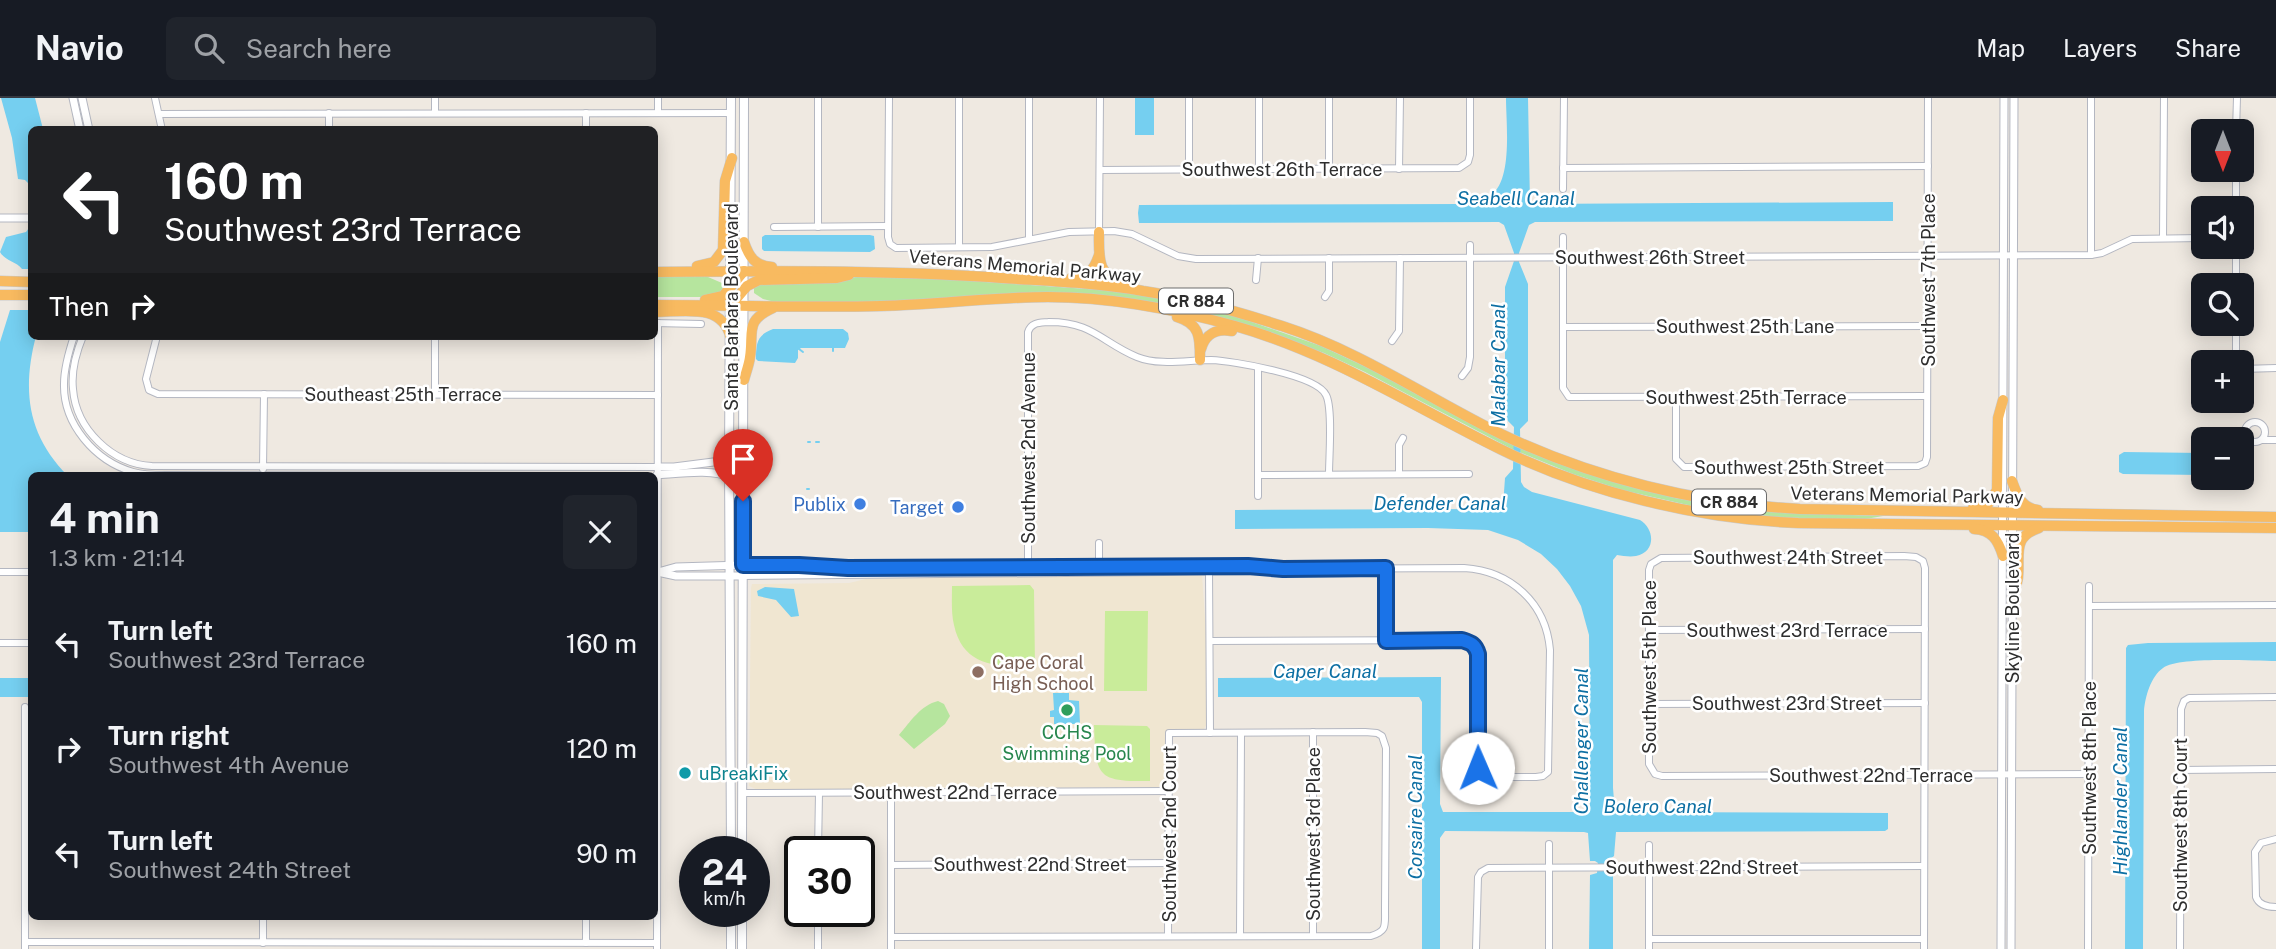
<!DOCTYPE html>
<html lang="en">
<head>
<meta charset="utf-8">
<style>
  :root { --surface:#171b24; --page:#20242c; --text:#f1f3f6; --muted:#9ea1a6; --line:#363941 }
  body { margin:0; font-family:"Public Sans",sans-serif; background:var(--page); color:var(--text); height:100vh; display:flex; flex-direction:column; font-size:26px; white-space:nowrap }
  * { box-sizing:border-box; margin:0 }
  p { font-size:23px; color:var(--muted) }
  .icon { flex:none; width:38px; height:38px; fill:none; stroke:currentColor; stroke-width:2; stroke-linecap:round; stroke-linejoin:round }
  .map { position:relative; flex:1; overflow:hidden }
  .drawer { position:absolute; left:28px; top:374px; width:630px; height:448px; display:flex; flex-direction:column; background:var(--surface); border-radius:10px; box-shadow:0 4px 18px #0003 }
  .drawer>* { flex:none }
  .guide { position:absolute; left:28px; top:28px; width:630px; height:214px; border-radius:10px; box-shadow:0 4px 18px #0003; background:#202124; color:#fff; overflow:hidden }
  .needle { width:46px; rotate:180deg }
  .buttons { position:absolute; left:2191px; top:21px; display:grid; gap:14px }
  .buttons a { display:grid; place-items:center; width:63px; height:63px; border-radius:10px; background:var(--surface); box-shadow:0 4px 18px #0003; font-size:35px }
  .speed { position:absolute; left:679px; top:738px; display:flex; gap:14px; font-size:35px; font-weight:700; text-align:center }
  .speed>* { display:grid; place-content:center; width:91px; height:91px; border-radius:50%; background:var(--surface); box-shadow:0 4px 18px #0003; line-height:1 }
  .speed small { font-size:18px; font-weight:400 }
  .speed .limit { border:4px solid #111; border-radius:10px; background:#fff; color:#111 }
  .pin { position:absolute; display:grid; place-items:center; width:60px; height:60px; color:#fff; margin:-72px -30px; border-radius:50% 50% 50% 0; rotate:-45deg; box-shadow:0 0 7px #0007 }
  .pin .icon { rotate:45deg }
  .me { position:absolute; width:77px; margin:-38px; rotate:359deg; stroke-linejoin:round; filter:drop-shadow(0 0 5px #0008) }
  .turn { display:flex; align-items:center; gap:24px; height:147px; padding:0 21px; font-size:32px }
  .turn .icon { width:91px; height:91px; stroke-width:2.5 }
  .turn b { display:block; font-size:49px; line-height:60px }
  .then { display:flex; align-items:center; height:66px; padding:0 21px; background:#0003; gap:14px; font-size:26px }
  .round { display:grid; place-items:center; flex:none; width:74px; height:74px; border-radius:10px; background:var(--page) }
  .head { display:flex; align-items:center; justify-content:space-between; height:119px; padding:0 21px }
  h1 { font-size:42px; font-weight:700; line-height:52px }
  ul { padding:0; list-style:none }
  li { display:flex; align-items:center; gap:21px; height:105px; padding:0 21px }
  li div { flex:1 }
  li b { display:block; font-size:26px }
  li em { font-style:normal }
  header { display:flex; align-items:center; gap:42px; box-sizing:border-box; height:98px; padding:0 35px; background:var(--surface); border-bottom:2px solid var(--line) }
  header strong { font-size:33px }
  nav { display:flex; gap:38px; margin-inline-start:auto; font-size:24px }
  .search { width:490px; height:63px; background:var(--page); display:flex; align-items:center; gap:18px; box-sizing:border-box; padding:0 24px; border-radius:10px; color:var(--muted); font-size:26px }
  .map>svg:first-child { display:block }
  .education { fill:#f0e6d1 }
  .green { fill:#b6e59e }
  .pitch { fill:#c9ec9a }
  .water { fill:#75cff0 }
  .lines { fill:none; stroke-linecap:round; stroke-linejoin:round }
  .stream { stroke:#75cff0; stroke-width:2 }
  .minor-casing { stroke:#b4b7c1; stroke-width:8 }
  .tertiary-casing { stroke:#b4b7c1; stroke-width:9 }
  .secondary-casing { stroke:#b4b7c1; stroke-width:10 }
  .trunk-casing { stroke:#c9c9c9; stroke-width:11 }
  .minor { stroke:#fff; stroke-width:6 }
  .tertiary { stroke:#fff; stroke-width:7 }
  .secondary { stroke:#fff; stroke-width:8 }
  .trunk { stroke:#f8ba60; stroke-width:10 }
  .route-casing { stroke:#114b97; stroke-width:18 }
  .route { stroke:#1a73e8; stroke-width:12 }
  .shop-dot { fill:#3f7fe0; stroke:#fff; stroke-width:2.5 }
  .education-dot { fill:#8d6e63; stroke:#fff; stroke-width:2.5 }
  .leisure-dot { fill:#2e9e5b; stroke:#fff; stroke-width:2.5 }
  .culture-dot { fill:#0f9aa8; stroke:#fff; stroke-width:2.5 }
  .labels { text-anchor:middle; dominant-baseline:central; stroke-width:5; stroke-linejoin:round; paint-order:stroke }
  .shield { fill:#fff; stroke:#6d6d6d; stroke-width:2 }
  .shield-label { font-size:16px; font-weight:bold; fill:#2e2e2e }
  .street-label { font-size:18px; fill:#2e2e2e; stroke:#fff }
  .shop-label { font-size:18px; fill:#366cbe; stroke:#fff; text-anchor:end }
  .education-label { font-size:18px; fill:#785e54; stroke:#fff; text-anchor:start }
  .leisure-label { font-size:18px; fill:#27864d; stroke:#fff }
  .culture-label { font-size:18px; fill:#0d838f; stroke:#fff; text-anchor:start }
  .water-label { font-size:19px; font-style:italic; fill:#0d6fa3; stroke:#fff }
</style>
</head>
<body>
<header>
<strong>Navio</strong>
<div class="search"><svg class="icon" aria-label="search" viewBox="0 0 24 24"><circle cx="10" cy="10" r="6"/><path d="M15 15l6 6"/></svg>Search here</div>
<nav><a>Map</a><a>Layers</a><a>Share</a></nav>
</header>
<div class="map">
<svg width="2276" height="851" viewBox="0 0 2276 851">
  <rect width="100%" height="100%" fill="#efe9e1"/>
  <polygon class="education" points="1202,476 1206,536 1207,626 1203,632 1167,633 1167,683 1163,689 758,692 749,688 751,490 752,486 849,485 866,481 978,477"/>
  <g class="green">
    <polygon points="654,178 708,179 722,185 725,192 708,199 655,199"/>
    <polygon points="860,178 916,179 1102,192 1148,198 1226,215 1321,248 1609,382 1675,400 1734,410 1795,415 1883,418 1860,422 1773,419 1714,413 1622,392 1573,376 1512,351 1365,274 1324,255 1234,223 1143,203 775,204 763,201 754,195 754,189 761,185 837,183"/>
    <path d="M 938,603 L 944,606 L 950,618 L 945,626 L 914,651 L 899,637 C 910,624 921,607 938,603 Z"/>
  </g>
  <g class="pitch">
    <path d="M 1030,487 L 1034,492 L 1035,569 C 1000,569 963,570 954,527 C 951,515 952,500 952,488 Z"/>
    <polygon points="1105,513 1148,513 1147,593 1104,593"/>
    <path d="M 1094,627 L 1147,628 L 1150,631 L 1150,683 C 1096,684 1096,678 1094,627 Z"/>
  </g>
  <g class="water">
    <polygon points="1,0 35,0 43,31 32,32 31,113 28,85 25,82 18,81 12,40"/>
    <rect x="1135" y="0" width="19" height="37"/>
    <path d="M 1506,0 L 1528,0 L 1530,106 L 1893,104 L 1893,123 L 1535,124 L 1529,127 L 1519,155 L 1519,164 L 1528,186 L 1528,323 L 1520,331 L 1521,384 L 1524,389 L 1532,394 L 1640,422 C 1655,431 1656,454 1636,458 C 1630,459 1623,458 1617,457 L 1613,462 L 1613,690 L 1615,714 L 1888,715 L 1888,731 L 1885,733 L 1616,734 L 1614,758 L 1605,765 L 1605,775 L 1613,777 L 1613,851 L 1589,851 L 1590,777 L 1597,775 L 1598,765 L 1595,763 L 1590,763 L 1588,735 L 1584,734 L 1445,733 L 1440,740 L 1440,851 L 1422,851 L 1422,604 L 1419,599 L 1218,599 L 1218,580 L 1441,579 L 1440,706 L 1443,714 L 1590,714 L 1589,537 L 1581,508 L 1570,488 L 1557,471 L 1541,456 L 1518,442 L 1488,432 L 1428,430 L 1235,431 L 1235,412 L 1498,411 L 1503,408 L 1505,380 L 1513,371 L 1514,329 L 1505,320 L 1505,189 L 1514,163 L 1514,155 L 1504,127 L 1499,124 L 1139,125 L 1138,115 L 1139,107 L 1465,106 C 1474,104 1484,102 1491,97 C 1513,82 1506,24 1506,0 Z"/>
    <path d="M 31,127 L 31,171 L 22,171 C 16,163 5,163 0,154 L 6,139 L 26,134 Z"/>
    <polygon points="765,137 870,137 874,138 875,151 870,154 764,153 762,151 762,139"/>
    <path d="M 10,212 L 31,212 L 32,238 L 36,238 C 22,292 27,337 68,378 L 32,378 L 31,434 L 0,434 L 0,244 Z"/>
    <path d="M 773,231 L 843,231 L 848,235 L 849,241 L 845,250 L 801,250 L 798,252 L 798,260 L 795,265 L 758,263 L 756,261 C 756,245 757,237 773,231 Z"/>
    <polygon points="2124,354 2203,355 2203,377 2123,376 2119,374 2119,357"/>
    <polygon points="765,489 794,491 799,518 791,519 776,502 758,498 757,493"/>
    <path d="M 2276,544 L 2276,563 C 2253,563 2179,558 2163,570 C 2151,578 2145,599 2144,613 L 2143,851 L 2125,851 L 2126,550 L 2128,547 L 2148,545 Z"/>
    <rect x="0" y="580" width="31" height="19"/>
    <polygon points="1053,595 1069,595 1069,602 1079,603 1080,626 1054,626 1054,619 1050,619 1050,613 1054,612"/>
  </g>
  <g class="lines">
    <g class="stream">
      <polyline points="799,251 803,254"/>
      <polyline points="833,253 833,249"/>
      <polyline points="808,344 810,344"/>
      <polyline points="816,344 819,344"/>
      <polyline points="807,391 809,391"/>
    </g>
    <g class="minor-casing">
      <g id="minor">
        <polyline points="155,0 162,32"/>
        <polyline points="435,0 435,15"/>
        <polyline points="889,0 888,139 890,146 896,150 992,149 1069,134 1114,133 1132,136 1178,158 1196,161 2091,157 2102,155 2132,141 2203,140"/>
        <polyline points="586,15 586,32"/>
        <polyline points="658,15 658,0"/>
        <polyline points="159,16 731,15"/>
        <polyline points="329,32 329,15"/>
        <polyline points="2236,33 2237,0"/>
        <polyline points="1563,70 1928,68"/>
        <polyline points="1189,71 1189,0"/>
        <polyline points="1259,71 1259,0"/>
        <polyline points="1329,71 1329,0"/>
        <polyline points="1399,71 1400,0"/>
        <polyline points="1100,72 1459,70 1468,64 1470,57 1470,0"/>
        <polyline points="1563,91 1564,0"/>
        <polyline points="2236,110 2236,72"/>
        <polyline points="774,129 888,128"/>
        <polyline points="818,129 818,0"/>
        <polyline points="1099,134 1100,0"/>
        <polyline points="1563,139 1563,290 1569,299 1927,298"/>
        <polyline points="2163,140 2164,0"/>
        <polyline points="1029,141 1029,0"/>
        <polyline points="959,149 959,0"/>
        <polyline points="2091,157 2091,0"/>
        <polyline points="1256,182 1258,160"/>
        <polyline points="2236,187 2236,149"/>
        <polyline points="1325,199 1329,193 1329,160"/>
        <polyline points="654,225 701,226"/>
        <polyline points="2236,226 2236,264"/>
        <polyline points="1563,229 1927,228"/>
        <path d="M 74,238 C 69,253 64,270 64,286 C 63,326 95,363 133,374 C 147,378 162,377 176,377 L 640,378"/>
        <path d="M 83,238 C 76,255 71,273 73,291 C 76,331 112,366 152,368 L 657,369"/>
        <polyline points="157,238 146,281 149,292 158,296 658,297"/>
        <polyline points="1392,243 1399,233 1400,160"/>
        <polyline points="2242,271 2276,270"/>
        <polyline points="1462,278 1468,270 1470,259 1470,147"/>
        <polyline points="435,296 435,238"/>
        <polyline points="1676,299 1676,361 1684,369 1918,368 1925,365 1927,359 1928,0"/>
        <circle cx="2255" cy="334" r="10"/>
        <polyline points="2262,342 2276,342"/>
        <polyline points="263,371 264,296"/>
        <polyline points="1399,376 1399,347 1403,340"/>
        <polyline points="1258,377 1469,376"/>
        <polyline points="1258,398 1258,270"/>
        <path d="M 743,467 L 799,467 L 848,470 L 1248,468 L 1283,471 L 1464,470 C 1511,473 1546,505 1550,552 L 1548,674 L 1543,678 L 1536,679 L 1492,679 L 1481,675 L 1478,670 L 1477,556 L 1472,545 L 1462,542 L 1210,543"/>
        <polyline points="1386,470 1386,543"/>
        <polyline points="1099,472 1099,445"/>
        <polyline points="1209,472 1210,635"/>
        <polyline points="0,474 32,474"/>
        <path d="M 1028,474 L 1028,234 C 1031,224 1040,225 1049,224 C 1093,224 1101,244 1137,259 C 1159,268 1188,262 1211,262 C 1233,263 1317,277 1326,297 C 1333,310 1329,359 1329,376"/>
        <polyline points="743,478 1264,473"/>
        <polyline points="2089,508 2276,507"/>
        <polyline points="1650,532 1925,531"/>
        <polyline points="0,545 32,545"/>
        <polyline points="1650,606 1925,605"/>
        <polyline points="25,609 25,851"/>
        <polyline points="2180,672 2276,671"/>
        <polyline points="742,695 1169,693"/>
        <path d="M 2276,741 L 2261,745 L 2255,754 L 2256,799 C 2259,807 2268,809 2276,809"/>
        <polyline points="1549,746 1549,851"/>
        <polyline points="818,754 819,695"/>
        <polyline points="891,767 1169,765"/>
        <polyline points="263,819 263,845"/>
        <polyline points="586,819 586,845"/>
        <polyline points="1240,838 1241,635"/>
        <polyline points="1313,838 1313,634"/>
        <path d="M 891,839 L 1371,838 C 1387,833 1385,828 1385,812 L 1386,650 L 1382,638 L 1377,635 L 1365,634 L 1169,635 L 1168,838"/>
        <polyline points="1649,841 1924,841"/>
        <polyline points="25,844 657,845"/>
        <polyline points="657,851 658,225"/>
        <polyline points="818,851 818,814"/>
        <polyline points="891,851 891,694"/>
        <polyline points="1476,851 1478,779 1481,774 1488,770 1924,768"/>
        <polyline points="1649,851 1649,747"/>
        <path d="M 1924,851 C 1925,724 1925,597 1925,470 L 1923,463 L 1916,459 L 1904,458 L 1661,460 L 1651,466 L 1649,472 L 1649,666 L 1655,676 L 1662,678 C 1804,677 1947,677 2089,676"/>
        <polyline points="2088,851 2089,488"/>
        <polyline points="2180,851 2181,611 2184,603 2189,600 2276,599"/>
      </g>
    </g>
    <g class="tertiary-casing">
      <g id="tertiary">
        <polyline points="73,0 80,32"/>
        <polyline points="82,0 89,32"/>
        <polyline points="0,120 32,120"/>
        <polyline points="657,369 674,369 729,362"/>
        <path d="M 657,377 C 675,376 716,370 729,380"/>
        <polyline points="658,474 676,469 743,467"/>
        <polyline points="662,475 676,478 743,478"/>
        <polyline points="2001,851 2004,0"/>
        <polyline points="2011,851 2014,0"/>
      </g>
    </g>
    <g class="secondary-casing">
      <g id="secondary">
        <polyline points="731,754 729,362 731,0"/>
        <polyline points="742,754 744,0"/>
        <polyline points="742,814 742,851"/>
        <polyline points="731,851 731,814"/>
      </g>
    </g>
    <g class="trunk-casing">
      <g id="trunk">
        <path d="M 1099,134 C 1099,157 1096,180 1125,185"/>
        <path d="M 744,144 C 749,159 755,168 772,169"/>
        <polyline points="697,168 714,164 723,152 725,83 732,60"/>
        <path d="M 654,174 C 766,173 877,172 989,179 C 1040,183 1092,184 1143,193 C 1190,200 1236,213 1282,228 C 1360,253 1428,300 1501,336 C 1593,380 1698,406 1800,411 L 2276,419"/>
        <path d="M 1071,180 C 1088,180 1094,172 1099,157"/>
        <polyline points="0,183 32,184"/>
        <polyline points="0,197 32,197"/>
        <polyline points="705,202 723,198 744,173"/>
        <path d="M 654,207 C 730,207 806,210 881,208 C 936,207 992,199 1048,199 C 1111,199 1174,211 1235,228 C 1331,255 1412,308 1500,351 C 1589,395 1699,421 1798,425 L 2276,430"/>
        <polyline points="731,207 747,188 759,182 837,180 849,177"/>
        <path d="M 654,214 C 684,214 722,204 731,240"/>
        <path d="M 1177,219 C 1201,226 1200,241 1200,262"/>
        <path d="M 1201,251 C 1205,236 1217,230 1232,233"/>
        <path d="M 744,282 C 746,274 749,267 750,259 C 754,234 744,223 773,210"/>
        <path d="M 2012,383 C 2017,397 2021,410 2038,412"/>
        <polyline points="1973,410 1979,410 1989,405 1997,392 1998,320 2003,302"/>
        <path d="M 1974,431 C 1992,432 1998,442 2003,458"/>
        <path d="M 2012,502 C 2014,494 2017,487 2018,479 C 2020,456 2012,439 2039,430"/>
      </g>
    </g>
    <use href="#minor" class="minor"/>
    <use href="#tertiary" class="tertiary"/>
    <use href="#secondary" class="secondary"/>
    <use href="#trunk" class="trunk"/>
  </g>
  <g class="lines">
    <g class="route-casing">
      <path id="route" d="M 743,403 L 743,467 L 799,467 L 848,470 L 1248,468 L 1283,471 L 1386,470 L 1386,543 L 1462,542 C 1471,545 1475,546 1478,556 L 1478,670"/>
    </g>
    <use href="#route" class="route"/>
  </g>
  <g class="shop-dot">
    <circle cx="860" cy="406" r="7"/>
    <circle cx="958" cy="409" r="7"/>
  </g>
  <circle class="education-dot" cx="978" cy="574" r="7"/>
  <circle class="leisure-dot" cx="1067" cy="612" r="7"/>
  <circle class="culture-dot" cx="685" cy="675" r="7"/>
  <g class="labels">
    <g class="shield">
      <rect x="1159" y="190.5" width="74" height="25" rx="5"/>
      <rect x="1692" y="391.5" width="74" height="25" rx="5"/>
    </g>
    <g class="shield-label">
      <text x="1196" y="203">CR 884</text>
      <text x="1729" y="404">CR 884</text>
    </g>
    <g class="street-label">
      <text x="1282" y="71">Southwest 26th Terrace</text>
      <text x="1650" y="159">Southwest 26th Street</text>
      <text transform="translate(1025 168) rotate(5)">Veterans Memorial Parkway</text>
      <text transform="translate(1928 182) rotate(-90)">Southwest 7th Place</text>
      <text transform="translate(731 209) rotate(-90)">Santa Barbara Boulevard</text>
      <text x="1745" y="228">Southwest 25th Lane</text>
      <text x="403" y="296">Southeast 25th Terrace</text>
      <text x="1746" y="299">Southwest 25th Terrace</text>
      <text transform="translate(1028 350) rotate(-90)">Southwest 2nd Avenue</text>
      <text x="1789" y="369">Southwest 25th Street</text>
      <text transform="translate(1907 397) rotate(1)">Veterans Memorial Parkway</text>
      <text x="1788" y="459">Southwest 24th Street</text>
      <text transform="translate(2012 510) rotate(-90)">Skyline Boulevard</text>
      <text x="1787" y="532">Southwest 23rd Terrace</text>
      <text transform="translate(1649 569) rotate(-90)">Southwest 5th Place</text>
      <text x="1787" y="605">Southwest 23rd Street</text>
      <text transform="translate(2089 670) rotate(-90)">Southwest 8th Place</text>
      <text x="1871" y="677">Southwest 22nd Terrace</text>
      <text x="955" y="694">Southwest 22nd Terrace</text>
      <text transform="translate(2180 727) rotate(-90)">Southwest 8th Court</text>
      <text transform="translate(1169 736) rotate(-90)">Southwest 2nd Court</text>
      <text transform="translate(1313 736) rotate(-90)">Southwest 3rd Place</text>
      <text x="1030" y="766">Southwest 22nd Street</text>
      <text x="1702" y="769">Southwest 22nd Street</text>
    </g>
    <g class="shop-label">
      <text x="846" y="406">Publix</text>
      <text x="944" y="409">Target</text>
    </g>
    <g class="education-label">
      <text x="992" y="564">Cape Coral<tspan x="992" dy="21">High School</tspan></text>
    </g>
    <g class="leisure-label">
      <text x="1067" y="634">CCHS<tspan x="1067" dy="21">Swimming Pool</tspan></text>
    </g>
    <g class="culture-label">
      <text x="699" y="675">uBreakiFix</text>
    </g>
    <g class="water-label">
      <text x="1516" y="100">Seabell Canal</text>
      <text transform="translate(1498 267) rotate(-90)">Malabar Canal</text>
      <text x="1440" y="405">Defender Canal</text>
      <text x="1325" y="573">Caper Canal</text>
      <text transform="translate(1581 643) rotate(-90)">Challenger Canal</text>
      <text transform="translate(2120 703) rotate(-90)">Highlander Canal</text>
      <text x="1658" y="708">Bolero Canal</text>
      <text transform="translate(1415 719) rotate(-90)">Corsaire Canal</text>
    </g>
  </g>
</svg>
<div class="buttons">
<a><svg class="needle" viewBox="-14 -14 28 28"><path d="M0-13l5 13h-10z" fill="#e53935"/><path d="M0 13l5-13h-10z" fill="#9ea1a6"/></svg></a>
<a><svg class="icon" aria-label="sound" viewBox="0 0 24 24"><path d="M4 9h4l5-4v14l-5-4H4zM17 9q2 3 0 6"/></svg></a>
<a><svg class="icon" aria-label="search" viewBox="0 0 24 24"><circle cx="10" cy="10" r="6"/><path d="M15 15l6 6"/></svg></a>
<a>+</a>
<a>−</a>
</div>
<div class="speed"><div>24<small>km/h</small></div><div class="limit">30</div></div>
<div class="pin" style="left:743px;top:403px;background:#d93025"><svg class="icon" aria-label="arrive" viewBox="0 0 24 24"><path d="M6 21V4h12l-3 4 3 4H6"/></svg></div>
<svg class="me" style="left:1478px;top:670px" viewBox="-20 -20 40 40"><circle r="19" fill="#fff"/><path d="M0-13L10 11 0 6-10 11z" fill="#1a73e8"/></svg>
<div class="guide">
<div class="turn"><svg class="icon" aria-label="left" viewBox="0 0 24 24"><path d="M17 20v-9H6M10 6l-5 5 5 5"/></svg><div><b>160 m</b>Southwest 23rd Terrace</div></div>
<div class="then">Then<svg class="icon" aria-label="right" viewBox="0 0 24 24"><path d="M7 20v-9h11M14 6l5 5-5 5"/></svg></div>
</div>
<section class="drawer">
<div class="head"><div><h1>4 min</h1><p>1.3 km · 21:14</p></div><a class="round"><svg class="icon" aria-label="close" viewBox="0 0 24 24"><path d="M6 6l12 12M18 6L6 18"/></svg></a></div>
<ul>
<li><svg class="icon" aria-label="left" viewBox="0 0 24 24"><path d="M17 20v-9H6M10 6l-5 5 5 5"/></svg><div><b>Turn left</b><p>Southwest 23rd Terrace</p></div><em>160 m</em></li>
<li><svg class="icon" aria-label="right" viewBox="0 0 24 24"><path d="M7 20v-9h11M14 6l5 5-5 5"/></svg><div><b>Turn right</b><p>Southwest 4th Avenue</p></div><em>120 m</em></li>
<li><svg class="icon" aria-label="left" viewBox="0 0 24 24"><path d="M17 20v-9H6M10 6l-5 5 5 5"/></svg><div><b>Turn left</b><p>Southwest 24th Street</p></div><em>90 m</em></li>
</ul>
</section>
</div>
</body>
</html>
